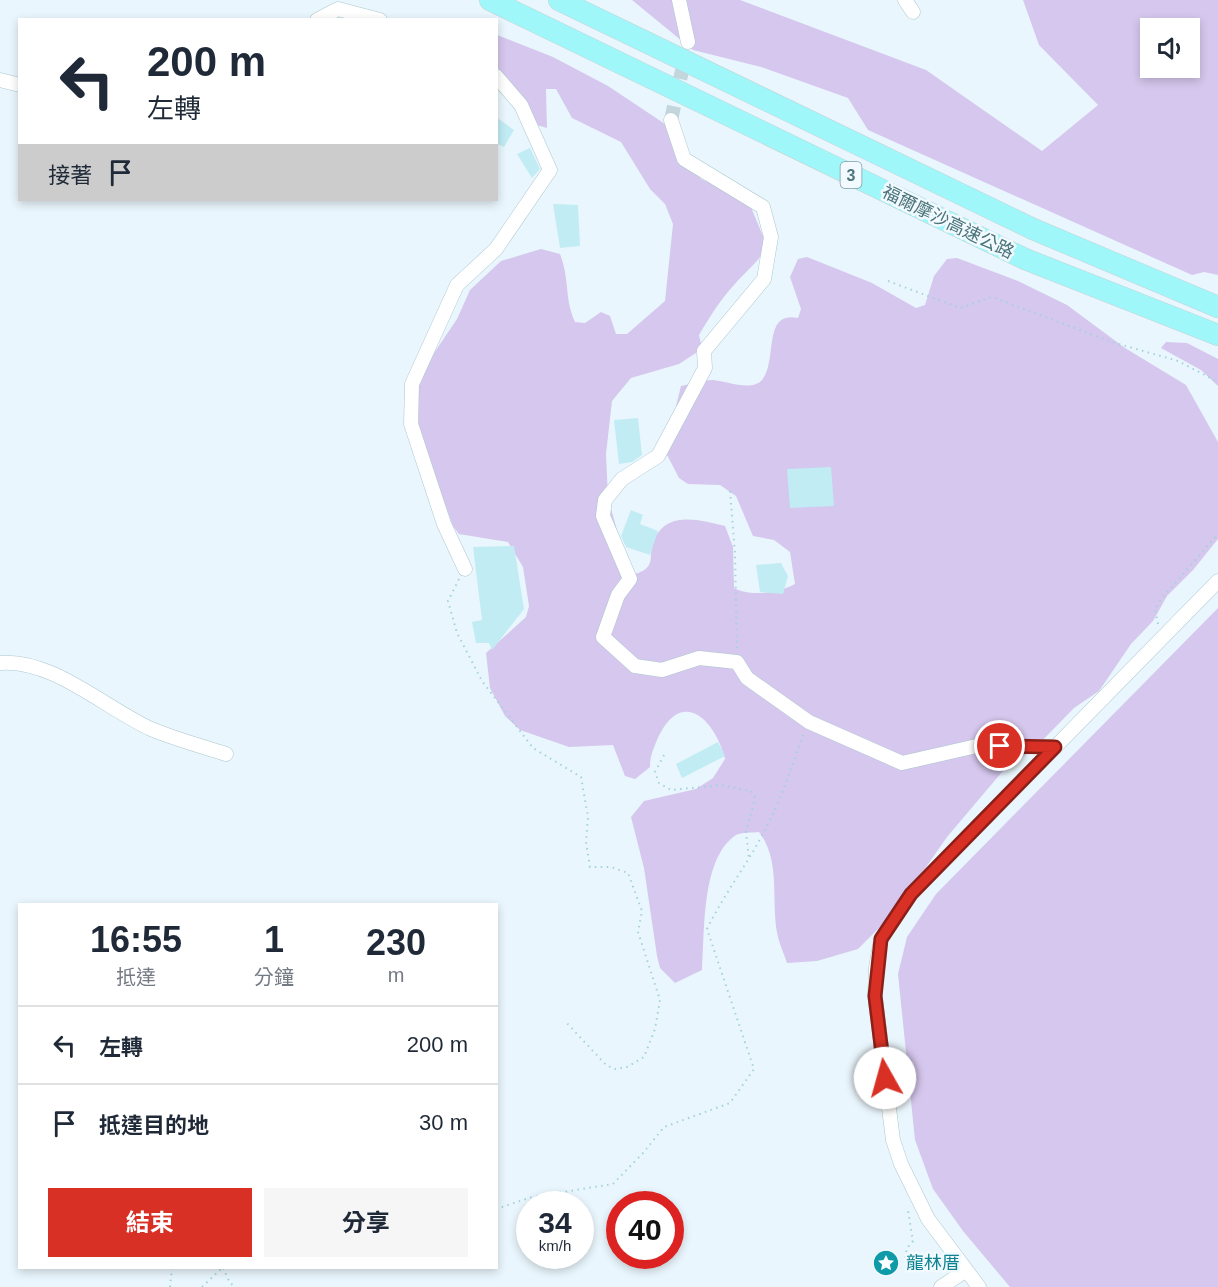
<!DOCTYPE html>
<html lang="zh-TW">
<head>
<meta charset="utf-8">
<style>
  :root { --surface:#fff; --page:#f6f6f7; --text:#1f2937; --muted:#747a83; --line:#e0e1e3; --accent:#d93025 }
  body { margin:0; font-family:Arial,"Noto Sans TC",sans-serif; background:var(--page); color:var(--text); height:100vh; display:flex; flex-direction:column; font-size:22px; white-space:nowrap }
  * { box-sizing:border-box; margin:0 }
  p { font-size:20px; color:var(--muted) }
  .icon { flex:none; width:33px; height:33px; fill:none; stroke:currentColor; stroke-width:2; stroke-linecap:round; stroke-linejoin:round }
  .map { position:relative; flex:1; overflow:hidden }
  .details { position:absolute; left:18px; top:903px; width:480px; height:366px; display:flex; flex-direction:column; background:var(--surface); border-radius:0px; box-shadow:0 3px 9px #0003 }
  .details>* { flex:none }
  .banner { position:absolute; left:18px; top:18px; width:480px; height:183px; border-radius:0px; box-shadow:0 3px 9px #0003; background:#fff; color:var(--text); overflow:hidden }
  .fabs { position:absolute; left:1140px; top:18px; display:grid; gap:12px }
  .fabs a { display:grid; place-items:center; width:60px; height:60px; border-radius:0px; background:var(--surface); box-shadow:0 3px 9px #0003; font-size:30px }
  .speed { position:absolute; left:516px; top:1191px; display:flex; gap:12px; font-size:30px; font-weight:700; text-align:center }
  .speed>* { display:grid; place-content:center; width:78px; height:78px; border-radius:50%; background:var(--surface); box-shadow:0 3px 9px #0003; line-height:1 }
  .speed small { font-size:15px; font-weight:400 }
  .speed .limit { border:9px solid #d22; background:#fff; color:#111 }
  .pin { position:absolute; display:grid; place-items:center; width:51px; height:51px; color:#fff; margin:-26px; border:3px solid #fff; border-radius:50%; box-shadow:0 2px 6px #0007 }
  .me { position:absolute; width:66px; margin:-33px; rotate:353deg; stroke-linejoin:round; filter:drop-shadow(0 0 4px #0008) }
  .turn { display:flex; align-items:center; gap:21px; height:126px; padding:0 30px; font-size:27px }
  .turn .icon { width:78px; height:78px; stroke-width:2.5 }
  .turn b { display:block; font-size:42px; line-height:51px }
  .then { display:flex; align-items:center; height:57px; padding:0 30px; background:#0003; gap:12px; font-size:22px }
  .eta { display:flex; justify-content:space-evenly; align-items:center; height:102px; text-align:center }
  .eta b { font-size:36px; font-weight:700; line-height:42px }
  .cta { display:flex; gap:12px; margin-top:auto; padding:12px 30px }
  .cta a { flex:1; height:69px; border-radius:0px; background:var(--accent); color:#fff; font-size:24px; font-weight:700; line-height:69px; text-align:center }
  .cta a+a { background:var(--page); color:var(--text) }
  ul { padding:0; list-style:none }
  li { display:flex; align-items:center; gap:18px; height:78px; padding:0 30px; border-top:2px solid var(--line) }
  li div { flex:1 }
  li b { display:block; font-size:22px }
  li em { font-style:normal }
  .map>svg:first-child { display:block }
  .green { fill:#d5c7ed; fill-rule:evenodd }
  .building { fill:#c1ecf4 }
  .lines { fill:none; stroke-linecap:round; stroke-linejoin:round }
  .minor-tunnel { stroke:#c2d6dc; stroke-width:14; stroke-dasharray:14 7; stroke-linecap:butt }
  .minor-casing { stroke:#abc8ce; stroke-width:15 }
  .highway-casing { stroke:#c5d3d4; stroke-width:22 }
  .path { stroke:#a3d2da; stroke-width:2; stroke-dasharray:1.5 4.5; stroke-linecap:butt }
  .minor { stroke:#fff; stroke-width:14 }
  .highway { stroke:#a0f7f9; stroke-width:21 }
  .route-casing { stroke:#8d1f18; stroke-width:15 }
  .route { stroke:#d93025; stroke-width:10 }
  .labels { text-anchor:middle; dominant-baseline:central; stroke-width:5; stroke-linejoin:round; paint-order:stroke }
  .shield { fill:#f2faff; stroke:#7d9da2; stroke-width:1.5 }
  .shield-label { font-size:16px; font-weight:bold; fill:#4b757a }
  .street-label { font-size:18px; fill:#4b757a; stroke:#f2faff }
  .culture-label { font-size:18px; fill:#0d838f; stroke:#f2faff; text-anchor:start }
</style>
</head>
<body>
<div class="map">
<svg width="1218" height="1287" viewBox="0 0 1218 1287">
  <rect width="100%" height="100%" fill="#eaf6fd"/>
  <g class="green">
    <path d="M 632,0 L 740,0 L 926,70 L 1042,151 L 1098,105 L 1039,45 L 1023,0 L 1218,0 L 1218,275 L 1204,272 L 1192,275 L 868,130 L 848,98 L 761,67 L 693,50 ZM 1150,28 L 1190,28 L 1190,68 L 1150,68 Z"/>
    <path d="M 497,35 L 553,57 L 608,86 L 668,126 L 701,179 L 748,200 L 767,246 C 759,262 745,272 734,285 C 720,300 709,318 699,335 L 701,344 L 696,353 L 679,364 L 631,378 L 612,401 L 606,454 L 608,498 L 622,548 L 635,574 C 658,567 647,556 654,540 C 667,510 700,520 725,526 L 733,547 L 734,588 C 750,597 779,593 795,584 L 790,552 L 774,540 L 753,536 L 736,496 L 720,485 L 688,484 L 679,478 L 665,451 L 681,386 C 691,384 702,380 713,380 C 727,381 751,392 762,380 C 778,361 762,310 798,318 L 801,309 L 790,277 L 798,259 L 807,257 L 872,283 L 916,308 L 925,305 L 934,276 L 947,259 L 957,258 L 1018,281 L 1067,305 L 1125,348 L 1186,385 L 1218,442 L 1218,539 L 1193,570 L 1167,596 L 1153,621 L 1131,644 L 1099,691 L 1074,708 L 1036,747 L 1002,772 L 947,837 L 894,913 L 858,949 L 817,961 L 787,963 C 784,954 780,945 778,937 C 770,902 782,862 759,832 C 752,833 742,832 736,835 C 701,858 705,931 702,970 L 675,983 L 660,968 L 657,956 L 644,868 L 631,817 L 644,801 L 696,789 L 713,778 L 725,759 C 715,719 681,686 657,740 C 653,750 650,756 650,767 L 635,779 L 625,776 L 613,745 L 569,747 L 520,730 L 505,716 L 490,688 L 486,653 L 526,617 L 529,606 L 523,567 L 508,542 L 459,534 L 453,526 L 420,438 L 417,404 L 419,382 L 428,362 L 457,319 L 470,290 L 501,261 L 541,249 L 560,254 C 570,280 564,297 575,322 L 585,323 L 601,312 L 610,316 L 616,334 L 627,334 L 665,301 L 673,224 L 665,204 L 650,189 L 621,142 L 572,118 L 556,89 L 546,89 L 547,128 L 537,125 L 497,89 Z"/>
    <polygon points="1166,342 1187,343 1218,359 1218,386 1201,370 1161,348"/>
    <polygon points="1218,608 1218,1287 1010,1287 963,1231 933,1189 915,1140 898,974 907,937 936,894"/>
  </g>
  <g class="building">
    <polygon points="496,117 514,130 504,147 496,143"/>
    <polygon points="530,148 540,169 532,178 517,154"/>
    <polygon points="553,204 578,205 580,246 560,248"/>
    <polygon points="638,418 642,455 632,462 619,464 614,420"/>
    <polygon points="831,467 834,506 790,508 787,469"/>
    <polygon points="631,510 643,515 640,524 658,531 650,555 626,547 621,536"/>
    <polygon points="514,546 524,609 492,650 489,643 476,643 472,622 482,620 473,547"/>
    <polygon points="781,563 788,576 783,594 760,592 756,565"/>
    <polygon points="718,742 725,756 682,778 676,764"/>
  </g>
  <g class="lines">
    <polyline class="minor-tunnel" points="671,120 686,53"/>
    <g class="minor-casing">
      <g id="minor">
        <polyline points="679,0 688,42"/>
        <polyline points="905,0 913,12"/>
        <polyline points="317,20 338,9 380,20"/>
        <polyline points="0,80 20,85"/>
        <polyline points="671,120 684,159 763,207 771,237 764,279 704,351 705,368 658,456 622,479 605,500 603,516 630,579 618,595 603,637 635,666 662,670 699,658 737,662 747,678 809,722 902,763 981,745 1055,747"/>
        <polyline points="465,569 444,524 411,424 412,384 457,285 496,249 550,170 521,105 496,76"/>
        <path d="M 0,663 C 51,658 105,708 151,729 C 175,739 201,746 226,754"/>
        <polyline points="941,1287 965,1271"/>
        <polyline points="979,1287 928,1219 901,1164 893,1140 875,996 876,968 881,939 911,894 1218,581"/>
      </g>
    </g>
    <g class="highway-casing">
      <g id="highway">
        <polyline points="490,0 1025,259 1218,335"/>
        <polyline points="559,0 1033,229 1218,307"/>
      </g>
    </g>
    <g class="path">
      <polyline points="888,281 960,308 992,297 1112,342 1178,361 1218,382"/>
      <polyline points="730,491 735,554 737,650"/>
      <polyline points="459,579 448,601 457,633 482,681 533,748 581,777 588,817 586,842 590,867 611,867 628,873 642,911 638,932 660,1000 655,1029 644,1057 627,1067 615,1069 606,1065 565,1021"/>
      <polyline points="1158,624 1155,609 1162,598 1218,534"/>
      <polyline points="664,755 655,772 659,783 671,790 721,785 751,791 755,798 746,832 749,859"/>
      <path d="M 496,1209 L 532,1197 L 613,1184 L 643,1153 L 664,1127 L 730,1103 L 754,1069 L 707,929 C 725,892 750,861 768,824 C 783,796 792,763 804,733"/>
      <polyline points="905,1258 907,1248 913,1241 908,1211"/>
      <polyline points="223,1268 230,1283 236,1287"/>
      <polyline points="170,1287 172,1268"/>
      <polyline points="202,1287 222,1268"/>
    </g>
    <use href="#minor" class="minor"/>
    <use href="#highway" class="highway"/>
  </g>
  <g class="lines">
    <g class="route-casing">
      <polyline id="route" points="885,1078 875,996 881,939 911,894 1055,747 1000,746"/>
    </g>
    <use href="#route" class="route"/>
  </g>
  <defs>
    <g id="sight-disc" transform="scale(1.35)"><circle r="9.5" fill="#0f9aa8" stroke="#f2faff"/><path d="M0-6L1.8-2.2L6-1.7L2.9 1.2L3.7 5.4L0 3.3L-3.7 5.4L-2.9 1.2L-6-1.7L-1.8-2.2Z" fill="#fff"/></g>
  </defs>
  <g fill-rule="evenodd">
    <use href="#sight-disc" x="886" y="1263"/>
  </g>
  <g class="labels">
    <rect class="shield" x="840.5" y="162" width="21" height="26" rx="4.5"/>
    <g class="shield-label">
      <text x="851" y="175">3</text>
    </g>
    <g class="street-label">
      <text transform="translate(948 222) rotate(26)">福爾摩沙高速公路</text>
    </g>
    <g class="culture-label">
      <text x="906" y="1263">龍林厝</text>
    </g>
  </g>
</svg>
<div class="fabs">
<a><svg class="icon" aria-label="sound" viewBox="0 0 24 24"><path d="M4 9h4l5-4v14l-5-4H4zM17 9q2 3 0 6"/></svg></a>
</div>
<div class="speed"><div>34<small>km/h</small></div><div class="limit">40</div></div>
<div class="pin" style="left:1000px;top:746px;background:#d93025"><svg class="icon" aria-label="arrive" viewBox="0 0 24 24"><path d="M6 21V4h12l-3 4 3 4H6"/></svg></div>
<svg class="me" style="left:885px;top:1078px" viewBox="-20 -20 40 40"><circle r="19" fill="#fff"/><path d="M0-13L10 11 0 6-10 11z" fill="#d93025"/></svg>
<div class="banner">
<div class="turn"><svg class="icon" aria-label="left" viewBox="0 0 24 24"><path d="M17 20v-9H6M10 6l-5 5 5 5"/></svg><div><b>200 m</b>左轉</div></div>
<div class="then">接著<svg class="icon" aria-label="arrive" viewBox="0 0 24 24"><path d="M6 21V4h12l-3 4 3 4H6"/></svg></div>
</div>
<section class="details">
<div class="eta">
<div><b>16:55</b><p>抵達</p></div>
<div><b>1</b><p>分鐘</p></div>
<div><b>230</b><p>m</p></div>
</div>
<ul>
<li><svg class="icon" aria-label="left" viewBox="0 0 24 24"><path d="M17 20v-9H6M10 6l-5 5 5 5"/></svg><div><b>左轉</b></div><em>200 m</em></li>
<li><svg class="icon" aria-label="arrive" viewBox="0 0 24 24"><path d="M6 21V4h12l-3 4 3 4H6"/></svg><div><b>抵達目的地</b></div><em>30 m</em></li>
</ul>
<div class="cta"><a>結束</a><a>分享</a></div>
</section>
</div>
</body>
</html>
